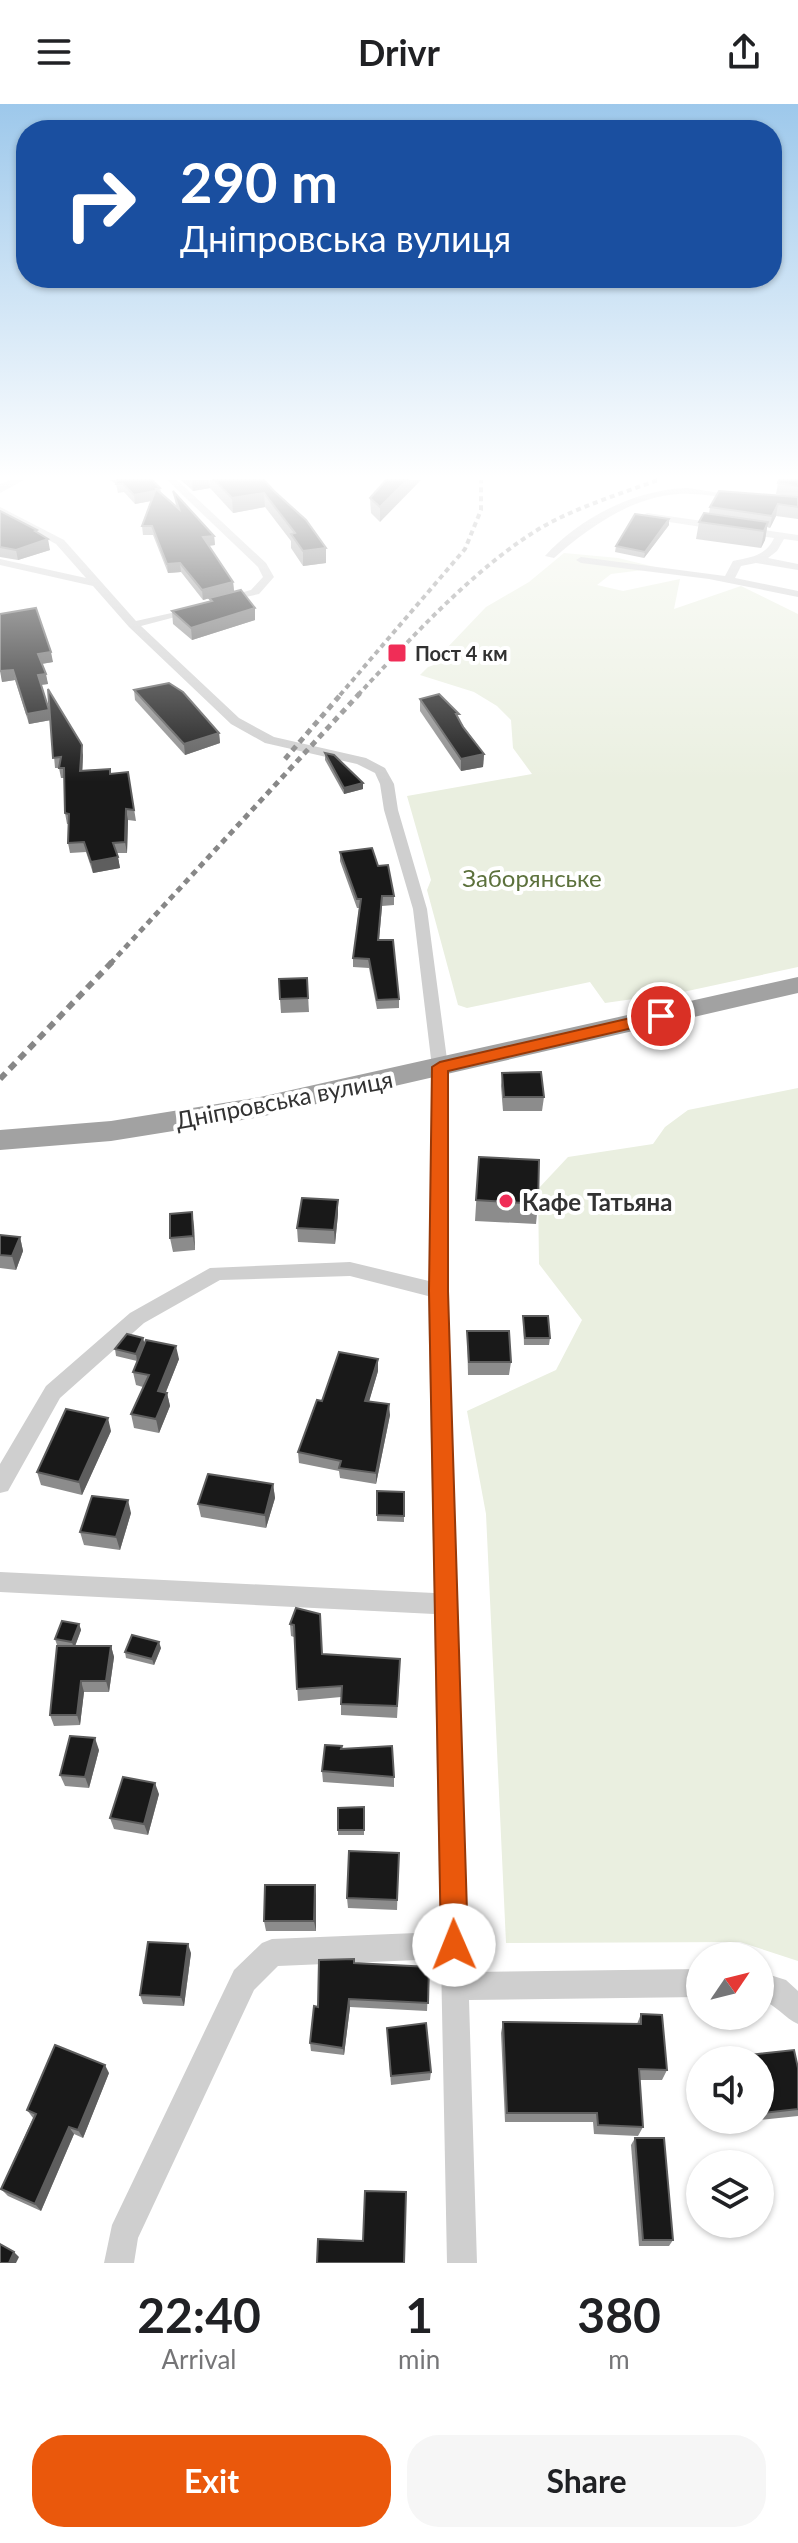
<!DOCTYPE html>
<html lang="en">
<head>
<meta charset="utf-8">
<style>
  :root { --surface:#fff; --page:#f6f6f6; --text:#202124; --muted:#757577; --accent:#ea580c }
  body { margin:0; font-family:Lato,sans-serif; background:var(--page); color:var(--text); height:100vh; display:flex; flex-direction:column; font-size:30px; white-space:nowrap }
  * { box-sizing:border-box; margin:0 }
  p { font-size:26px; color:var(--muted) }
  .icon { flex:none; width:44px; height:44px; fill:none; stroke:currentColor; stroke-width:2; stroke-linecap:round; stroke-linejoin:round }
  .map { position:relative; height:2159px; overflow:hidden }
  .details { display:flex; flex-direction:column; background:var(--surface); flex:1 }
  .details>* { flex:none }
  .top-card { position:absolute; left:16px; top:16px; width:766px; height:168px; border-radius:32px; box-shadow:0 2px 6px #0004; background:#1a4fa0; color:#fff; overflow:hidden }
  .needle { width:52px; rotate:55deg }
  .tools { position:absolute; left:686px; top:1838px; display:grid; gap:16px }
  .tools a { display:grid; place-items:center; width:88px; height:88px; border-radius:50%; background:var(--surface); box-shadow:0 2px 6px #0004; font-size:40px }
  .pin { position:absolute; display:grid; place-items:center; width:68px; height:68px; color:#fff; margin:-34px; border:4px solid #fff; border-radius:50%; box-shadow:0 2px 8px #0007 }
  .me { position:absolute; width:88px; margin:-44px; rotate:359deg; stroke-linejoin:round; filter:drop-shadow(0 0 6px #0008) }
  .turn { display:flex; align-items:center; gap:28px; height:168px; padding:0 32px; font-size:36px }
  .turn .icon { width:104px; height:104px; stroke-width:2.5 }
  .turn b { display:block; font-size:56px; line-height:68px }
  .eta { display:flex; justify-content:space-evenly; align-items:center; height:136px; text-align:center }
  .eta b { font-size:48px; font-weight:700; line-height:56px }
  .action { display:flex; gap:16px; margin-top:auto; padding:16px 32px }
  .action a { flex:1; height:92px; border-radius:32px; background:var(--accent); color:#fff; font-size:32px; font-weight:700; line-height:92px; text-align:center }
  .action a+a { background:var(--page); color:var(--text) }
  header { display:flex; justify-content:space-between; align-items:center; height:104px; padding:0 32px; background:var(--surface); font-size:36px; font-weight:700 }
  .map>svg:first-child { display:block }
  .green { fill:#eaefe0 }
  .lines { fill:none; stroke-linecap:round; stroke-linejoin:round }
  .minor { fill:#cfcfcf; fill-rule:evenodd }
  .trunk { fill:#a2a2a2; fill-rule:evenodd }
  .rail-far2 { stroke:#878787; stroke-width:4; stroke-dasharray:5 4; stroke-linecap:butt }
  .rail-far1 { stroke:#878787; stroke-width:5; stroke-dasharray:6 5; stroke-linecap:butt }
  .rail { stroke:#878787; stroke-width:6; stroke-dasharray:8 6; stroke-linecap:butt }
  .wall { fill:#8c8c8c }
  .shaded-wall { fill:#5e5e5e }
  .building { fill:#191919; stroke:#5e5e5e; stroke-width:2 }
  .route { fill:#ea580c; stroke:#983908; stroke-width:2 }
  .poi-dot { fill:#f02d57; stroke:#fff; stroke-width:3 }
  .labels { text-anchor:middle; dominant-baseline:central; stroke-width:8; stroke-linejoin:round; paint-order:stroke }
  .far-poi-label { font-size:20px; font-weight:bold; fill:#323232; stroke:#fff; text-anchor:start }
  .park-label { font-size:24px; fill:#5c713c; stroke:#fff }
  .street-label { font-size:24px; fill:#323232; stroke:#fff }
  .poi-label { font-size:24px; font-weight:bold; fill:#323232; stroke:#fff; text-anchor:start }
</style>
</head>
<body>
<header><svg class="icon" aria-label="menu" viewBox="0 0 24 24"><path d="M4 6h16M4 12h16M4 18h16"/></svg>Drivr<svg class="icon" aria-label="share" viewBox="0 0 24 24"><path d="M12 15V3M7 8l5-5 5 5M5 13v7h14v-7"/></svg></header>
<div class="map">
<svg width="798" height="2159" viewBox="0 0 798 2159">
  <rect width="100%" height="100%" fill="#fff"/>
  <g class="green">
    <polygon points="564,449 618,454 659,464 611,470 597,481 623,487 680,475 674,505 741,482 798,510 798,863 683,888 605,899 590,878 467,904 458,901 427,786 431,776 407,692 532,670 513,644 511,616 497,602 474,588 420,571 428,563 448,556 445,546 486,503 529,478"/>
    <polygon points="798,984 798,1857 740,1838 506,1839 486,1410 467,1307 556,1266 582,1216 539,1160 538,1085 568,1053 653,1040 665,1023 688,1006"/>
  </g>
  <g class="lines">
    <g class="minor">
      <polygon points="10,376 24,376 0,389 0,380"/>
      <polygon points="167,376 177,376 266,459 274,473 259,490 218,499 218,495 251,486 263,473 258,463"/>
      <path d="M 688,384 L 745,393 L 740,396 C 720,393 699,389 678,390 C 631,393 588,424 554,454 L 545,452 C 579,414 636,385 688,384 Z"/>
      <polygon points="0,403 64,436 136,517 198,503 198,507 141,522 239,614 274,633 366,654 385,664 394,680 398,706 427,805 448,963 448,1187 468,1868 700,1865 700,1893 469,1896 477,2159 447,2159 441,1855 278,1862 254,1886 138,2134 134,2159 104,2159 112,2121 234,1866 262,1839 272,1835 440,1828 434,1510 0,1488 0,1468 434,1489 428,1192 350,1172 220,1176 144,1219 60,1294 8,1387 0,1389 0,1360 46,1282 130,1209 210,1164 350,1158 429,1177 432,963 413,805 384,706 380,680 375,669 357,660 265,639 231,620 129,523 93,482 0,461 0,455 86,474 56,440 0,410"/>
      <path d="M 647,409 L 798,431 L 798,437 L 784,435 L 777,447 L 768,454 L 798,460 L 798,466 L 756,459 L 741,462 L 735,474 L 798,487 L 798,493 L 709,475 L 581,459 L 576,456 L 581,453 L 725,472 L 733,457 C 751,453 766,452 774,434 L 643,414 L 642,412 Z"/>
      <path d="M 760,1868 L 786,1876 L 798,1887 L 798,1920 C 784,1914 775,1899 760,1896 Z"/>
    </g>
    <polygon class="trunk" points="798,873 798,889 260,1013 111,1037 0,1046 0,1026 111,1017 260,993"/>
    <g class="rail-far2">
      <polyline points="340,591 465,445 481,406 481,376"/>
      <path d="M 358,591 C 410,535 478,460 544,422 C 580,402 620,390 658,376"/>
    </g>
    <g class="rail-far1">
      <polyline points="285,655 342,589"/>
      <polyline points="110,860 360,589"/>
    </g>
    <polyline class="rail" points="0,975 112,858"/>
  </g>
  <g class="wall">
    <polygon points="110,376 152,376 160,384 161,388 176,402 173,387 214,432 215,441 209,442 233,478 234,487 203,496 181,468 168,469 153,431 143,431 142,422 151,397 135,400 124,388 118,389 116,380"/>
    <polygon points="181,376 264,376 326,459 303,462 291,444 291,437 265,403 233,409 210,384 193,387"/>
    <polygon points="386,376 380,418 371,409 370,394"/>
    <polygon points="798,376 798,415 776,412 770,424 767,423 765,436 761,444 696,435 699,418 709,410 710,403 795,393 776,390 778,379"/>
    <polygon points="0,407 38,429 50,446 18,456 0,453"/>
    <polygon points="669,415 669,421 644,454 615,448 616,442"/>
    <polygon points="209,494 255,504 255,516 192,536 173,520 172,507 210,497"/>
    <polygon points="0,510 53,558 42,560 48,580 41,581 49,606 83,651 82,666 110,665 111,670 128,668 136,717 128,716 127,749 117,749 120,764 93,769 86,748 70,749 68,739 69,720 67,720 65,709 64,674 61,674 59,664 55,664 51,616 29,620 15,576 2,578"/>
    <polygon points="134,586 219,629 220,639 185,651 135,596"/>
    <polygon points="420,595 459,616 484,650 483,663 461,667 420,607"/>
    <polygon points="325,649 363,679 363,685 344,690 325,656"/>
    <polygon points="340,748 378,762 394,792 394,801 382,802 379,836 399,895 399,904 377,905 369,864 353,863 353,854 359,804 357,804 340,757"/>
    <polygon points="307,874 309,908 281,909 280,895"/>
    <polygon points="502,969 544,993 542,1007 503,1007 501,982"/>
    <polygon points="479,1053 538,1100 536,1120 475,1117"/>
    <polygon points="338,1096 338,1110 335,1140 298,1138 297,1124"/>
    <polygon points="194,1122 195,1146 173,1148 170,1134"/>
    <polygon points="0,1131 20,1133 23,1147 16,1166 0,1164"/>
    <polygon points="523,1212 550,1234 549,1241 524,1241"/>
    <polygon points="467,1227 511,1258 509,1271 468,1271"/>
    <polygon points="145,1240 179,1255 166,1288 167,1289 170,1302 159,1329 134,1324 131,1310 143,1283 136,1281 133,1268 137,1257 116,1252 115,1245"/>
    <polygon points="378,1255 378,1267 369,1297 390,1311 376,1380 340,1374 339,1367 299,1359 298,1348 322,1297"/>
    <polygon points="111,1327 82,1391 41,1381 37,1368"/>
    <polygon points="273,1380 275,1394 266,1424 201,1413 198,1400"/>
    <polygon points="377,1387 404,1388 404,1418 377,1417"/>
    <polygon points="131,1409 120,1446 84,1441 80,1428"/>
    <polygon points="296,1504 323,1550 400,1566 397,1614 341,1611 341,1593 298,1597 294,1533 291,1532 290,1520"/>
    <polygon points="79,1520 81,1526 75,1542 111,1542 114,1553 109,1588 84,1588 80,1621 54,1622 50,1611 61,1542 57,1541 55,1535"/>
    <polygon points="161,1544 154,1561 126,1554 125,1548"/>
    <polygon points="342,1645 394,1673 394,1683 323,1678 322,1667"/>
    <polygon points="99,1646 89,1684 65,1682 60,1671"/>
    <polygon points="159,1690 148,1731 114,1725 110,1714"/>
    <polygon points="364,1703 364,1731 338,1731 338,1704"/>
    <polygon points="399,1749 397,1806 348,1804 347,1794"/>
    <polygon points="316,1791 316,1827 266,1827 264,1817"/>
    <polygon points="191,1849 184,1902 143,1900 140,1891"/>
    <polygon points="354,1859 429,1863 427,1907 350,1903 344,1951 311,1947 310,1939 318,1903"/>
    <polygon points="641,1910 667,1966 662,1976 639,1976 643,2023 638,2032 594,2030 593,2018 505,2018 501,1929 503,1918 637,1920"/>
    <polygon points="387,1924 431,1968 430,1976 391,1981"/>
    <polygon points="749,1951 798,1964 798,2012 760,2016 760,1956 746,1956"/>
    <polygon points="109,1969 83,2034 74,2030 41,2107 8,2092 1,2085 33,2014 27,2006"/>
    <polygon points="635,2034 673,2136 669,2142 639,2142 631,2041"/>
  </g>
  <g class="shaded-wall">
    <polygon points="192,376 209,376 210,384 193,387"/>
    <polygon points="407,376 421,376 380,418 380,403"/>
    <polygon points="155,387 156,396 135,400 134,391"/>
    <polygon points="264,389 265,403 233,409 232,394"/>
    <polygon points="778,400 776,412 770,424 772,412"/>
    <polygon points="669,415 669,421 644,454 645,448"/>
    <polygon points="768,418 765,436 761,444 764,427"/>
    <polygon points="214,432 215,441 204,442 203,433"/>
    <polygon points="48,435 50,446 18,456 16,446"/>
    <polygon points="326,444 326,459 303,462 303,447"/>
    <polygon points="180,459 181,468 168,469 167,460"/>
    <polygon points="233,478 234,487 203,496 202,486"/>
    <polygon points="255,504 255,516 192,536 191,524"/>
    <polygon points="51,548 53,558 40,560 38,550"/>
    <polygon points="13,566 15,576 2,578 0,567"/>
    <polygon points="46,570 48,580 39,581 38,571"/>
    <polygon points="49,606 51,616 29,620 27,610"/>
    <polygon points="219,629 220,639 185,651 184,640"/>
    <polygon points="82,641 83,651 82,677 80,667"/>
    <polygon points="484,650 483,663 461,667 461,655"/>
    <polygon points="363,679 363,685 344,690 344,684"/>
    <polygon points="126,705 128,716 127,749 125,738"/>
    <polygon points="118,753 120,764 93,769 91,758"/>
    <polygon points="338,1096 338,1110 335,1140 334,1126"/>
    <polygon points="192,1108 194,1122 195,1146 193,1132"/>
    <polygon points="20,1133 23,1147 16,1166 12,1152"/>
    <polygon points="143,1234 145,1241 137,1257 136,1250"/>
    <polygon points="176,1242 179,1255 161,1300 158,1287"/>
    <polygon points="378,1255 378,1267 366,1308 365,1297"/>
    <polygon points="167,1289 170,1302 159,1329 156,1315"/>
    <polygon points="389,1300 390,1311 376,1380 376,1369"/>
    <polygon points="108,1314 111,1327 82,1391 79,1378"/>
    <polygon points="273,1380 275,1394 266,1424 265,1411"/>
    <polygon points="128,1396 131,1409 120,1446 116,1433"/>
    <polygon points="79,1520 81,1526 74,1545 72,1538"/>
    <polygon points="159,1538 161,1544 154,1561 152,1555"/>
    <polygon points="111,1542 114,1553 109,1588 106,1577"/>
    <polygon points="81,1577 84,1588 80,1621 77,1611"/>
    <polygon points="95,1634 99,1646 89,1684 85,1673"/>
    <polygon points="155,1679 159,1690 148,1731 144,1720"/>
    <polygon points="315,1781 316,1791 316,1827 314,1817"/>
    <polygon points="188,1840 191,1849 184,1902 181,1893"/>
    <polygon points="349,1895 350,1903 344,1951 343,1944"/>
    <polygon points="105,1961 109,1969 83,2034 78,2026"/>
    <polygon points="69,2023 74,2030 41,2107 35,2100"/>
    <polygon points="14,2148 19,2153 16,2159 9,2159"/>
  </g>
  <g class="building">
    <polygon points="117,376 152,376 160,384 156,385 179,405 173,387 214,432 203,433 233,478 202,486 180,459 167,460 152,422 142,422 155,387 134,391 123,380 116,380"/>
    <polygon points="214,376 264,376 274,387 306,416 326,444 303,447 291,430 295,429 264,389 232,394"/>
    <polygon points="386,376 407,376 380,403 370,394"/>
    <polygon points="779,376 798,376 798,382 778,379"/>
    <polygon points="719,387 798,393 798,403 778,400 772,412 710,403"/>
    <polygon points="0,407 37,426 35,427 48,435 16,446 0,443"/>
    <polygon points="704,409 768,418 764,427 699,418"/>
    <polygon points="635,410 669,415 645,448 616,442"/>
    <polygon points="241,486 255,504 191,524 172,507 212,497 209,494"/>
    <polygon points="36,504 51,548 38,550 46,570 38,571 49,606 27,610 13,566 0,567 0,510"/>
    <polygon points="169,579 183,588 219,629 184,640 134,586"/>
    <polygon points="48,585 82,641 80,667 110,665 110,670 128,668 134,706 126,705 125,738 113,739 118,753 91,758 84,738 68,739 69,710 65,709 64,664 59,664 61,653 53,654"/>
    <polygon points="439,590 459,610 456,610 463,623 484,650 461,655 420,595"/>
    <polygon points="325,649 334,651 363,679 344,684"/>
    <polygon points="372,744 378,762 388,761 394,792 382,792 378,836 393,836 399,895 377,896 369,855 353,854 361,795 357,795 340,748"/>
    <polygon points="307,874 308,894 280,895 279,875"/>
    <polygon points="541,968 544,993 504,993 502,969"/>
    <polygon points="479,1053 539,1056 538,1100 476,1096"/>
    <polygon points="302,1094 338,1096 334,1126 297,1124"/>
    <polygon points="192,1108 193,1132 170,1134 170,1110"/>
    <polygon points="0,1131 20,1133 12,1152 0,1151"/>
    <polygon points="523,1212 548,1212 550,1234 525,1234"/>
    <polygon points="467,1227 509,1227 511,1258 469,1258"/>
    <polygon points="127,1230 143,1234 136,1250 115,1245"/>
    <polygon points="146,1236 176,1242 158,1287 167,1289 156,1315 131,1310 149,1271 133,1268"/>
    <polygon points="339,1248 378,1255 365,1297 389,1300 376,1369 339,1364 341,1357 298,1348 317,1296 322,1297"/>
    <polygon points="66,1305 108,1314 79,1378 37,1368"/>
    <polygon points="208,1370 273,1380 265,1411 198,1400"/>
    <polygon points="377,1387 404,1388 404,1412 377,1411"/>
    <polygon points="92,1392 128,1396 116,1433 80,1428"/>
    <polygon points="296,1504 320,1510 322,1550 400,1555 397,1602 341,1600 342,1582 297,1585 294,1521 290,1520"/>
    <polygon points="62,1517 79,1520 72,1538 55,1535"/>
    <polygon points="132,1531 159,1538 152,1555 125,1548"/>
    <polygon points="57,1542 111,1542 106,1577 81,1577 77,1611 50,1611"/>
    <polygon points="70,1632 95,1634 85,1673 60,1671"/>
    <polygon points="325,1641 342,1642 341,1645 392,1642 394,1673 322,1667"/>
    <polygon points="123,1673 155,1679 144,1720 110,1714"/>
    <polygon points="364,1703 364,1726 338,1726 338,1704"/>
    <polygon points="349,1747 399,1749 397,1796 347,1794"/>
    <polygon points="265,1781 315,1781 314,1817 264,1817"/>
    <polygon points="148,1838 188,1840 181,1893 140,1891"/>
    <polygon points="354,1855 354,1859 429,1863 428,1899 349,1895 343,1944 310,1939 314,1902 318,1903 319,1856"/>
    <polygon points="641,1910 662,1911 667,1966 639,1965 643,2023 598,2021 597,2009 507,2009 503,1918 641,1920"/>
    <polygon points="426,1919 431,1968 391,1972 387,1924"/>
    <polygon points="55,1941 105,1961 78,2026 69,2023 35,2100 1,2085 36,2010 27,2006"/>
    <polygon points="794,1946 798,1964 798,2005 763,2009 760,1997 760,1956 751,1956 749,1951"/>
    <polygon points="635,2034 664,2034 673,2136 643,2136"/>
    <polygon points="365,2087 406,2088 404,2159 317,2159 318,2135 363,2137"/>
    <polygon points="0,2140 14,2148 9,2159 0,2159"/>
  </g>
  <linearGradient id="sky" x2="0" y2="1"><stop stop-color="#9dc8eb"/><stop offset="0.55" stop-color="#fff"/><stop offset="1" stop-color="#fff" stop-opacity="0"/></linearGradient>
  <rect width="798" height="678" fill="url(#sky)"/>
  <polygon class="route" points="661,907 667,909 667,916 448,967 448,1187 468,1841 464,1851 454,1855 445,1851 441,1841 429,1187 432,963 440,958"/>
  <g class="poi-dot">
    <rect x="387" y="539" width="20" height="20" rx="4"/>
    <circle cx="506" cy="1097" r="8"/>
  </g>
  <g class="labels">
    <g class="far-poi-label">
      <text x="415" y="549">Пост 4 км</text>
    </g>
    <g class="park-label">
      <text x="532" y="773">Заборянське</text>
    </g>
    <g class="street-label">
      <text transform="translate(284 995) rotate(-11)">Дніпровська вулиця</text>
    </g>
    <g class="poi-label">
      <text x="522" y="1097">Кафе Татьяна</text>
    </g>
  </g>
</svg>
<div class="tools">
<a><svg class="needle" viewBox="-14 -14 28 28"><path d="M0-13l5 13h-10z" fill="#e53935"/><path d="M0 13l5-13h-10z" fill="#757577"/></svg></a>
<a><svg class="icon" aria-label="sound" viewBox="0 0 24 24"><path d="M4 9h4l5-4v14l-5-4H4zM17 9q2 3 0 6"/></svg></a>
<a><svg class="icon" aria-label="layers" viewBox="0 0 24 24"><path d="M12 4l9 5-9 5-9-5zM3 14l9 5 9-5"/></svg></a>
</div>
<div class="pin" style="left:661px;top:912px;background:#d93025"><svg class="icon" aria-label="arrive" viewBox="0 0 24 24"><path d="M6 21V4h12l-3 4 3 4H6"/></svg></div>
<svg class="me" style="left:454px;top:1841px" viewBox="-20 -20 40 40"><circle r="19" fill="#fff"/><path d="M0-13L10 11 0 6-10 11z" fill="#ea580c"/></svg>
<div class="top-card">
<div class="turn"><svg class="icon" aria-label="right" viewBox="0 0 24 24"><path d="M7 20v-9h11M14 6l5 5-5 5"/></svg><div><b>290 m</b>Дніпровська вулиця</div></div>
</div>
</div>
<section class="details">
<div class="eta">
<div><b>22:40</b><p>Arrival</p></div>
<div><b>1</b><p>min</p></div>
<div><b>380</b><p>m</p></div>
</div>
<div class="action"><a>Exit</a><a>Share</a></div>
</section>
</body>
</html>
